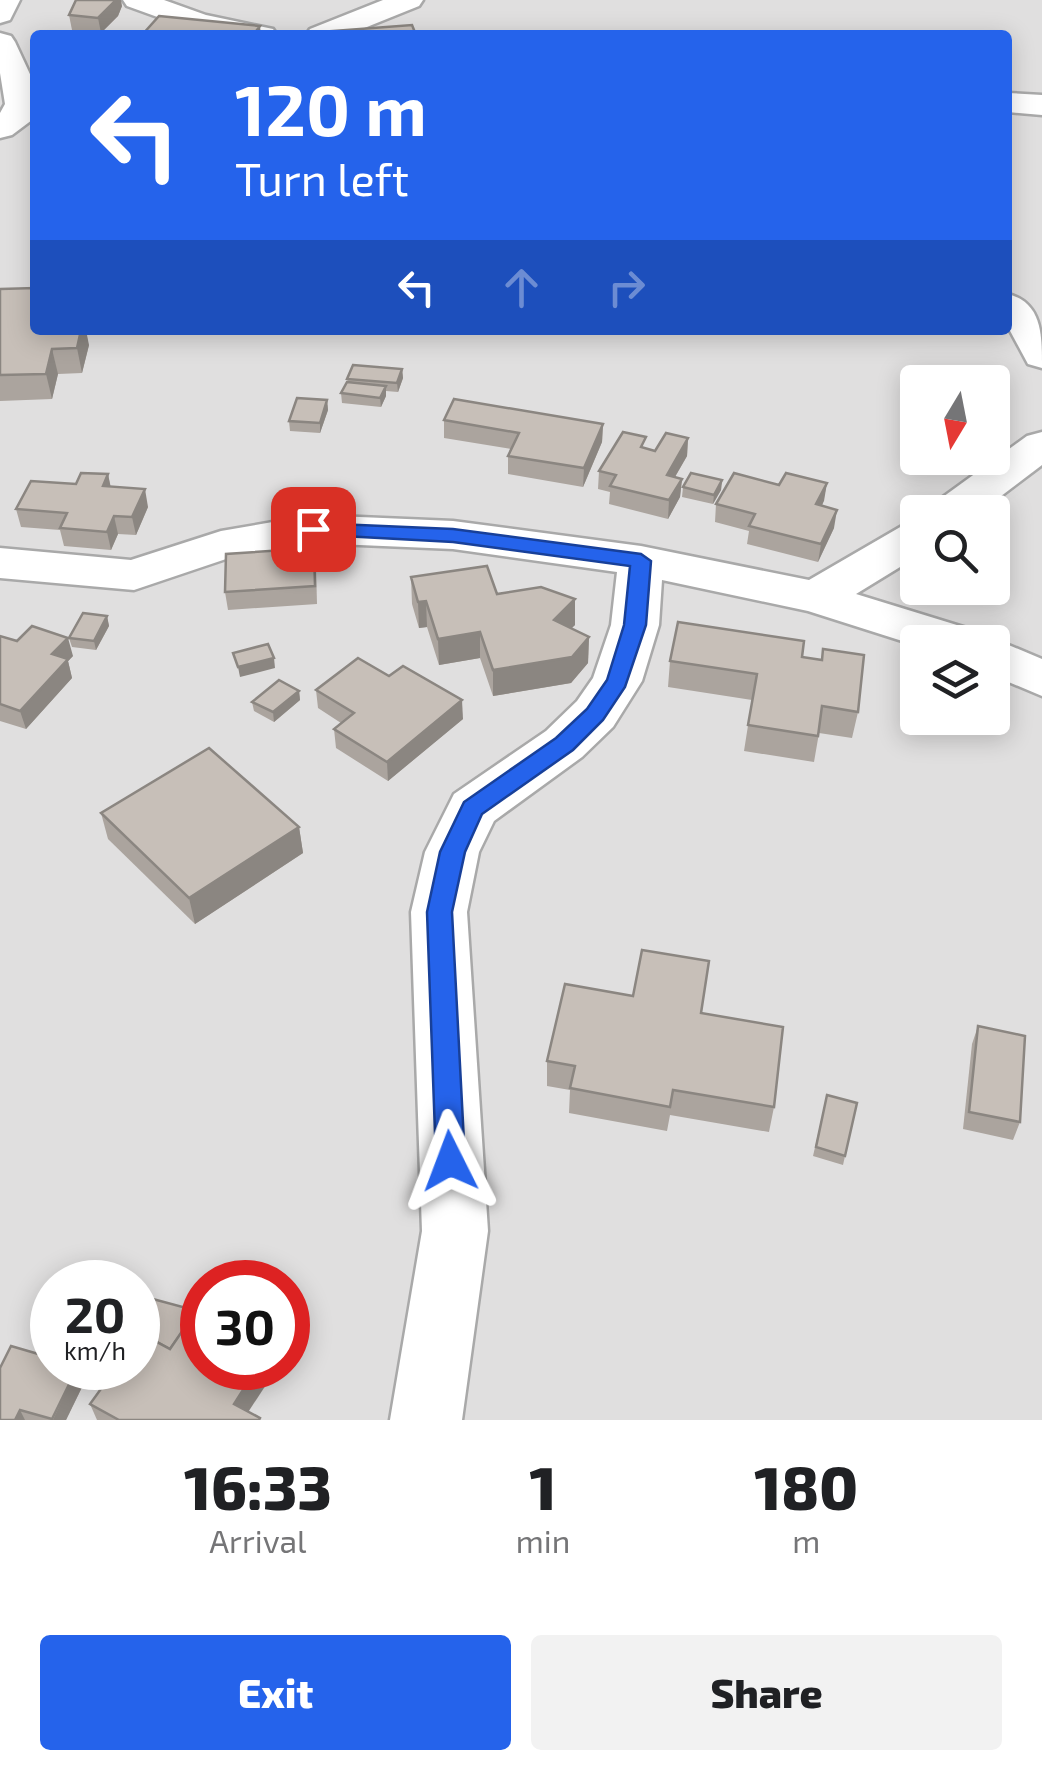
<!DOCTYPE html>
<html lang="en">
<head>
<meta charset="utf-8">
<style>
  :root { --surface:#fff; --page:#f2f2f2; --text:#202124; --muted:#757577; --accent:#2563eb }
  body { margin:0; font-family:"Exo 2",sans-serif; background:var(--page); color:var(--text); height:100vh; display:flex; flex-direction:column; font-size:38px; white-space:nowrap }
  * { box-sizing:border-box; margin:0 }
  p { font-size:32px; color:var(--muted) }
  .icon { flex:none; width:55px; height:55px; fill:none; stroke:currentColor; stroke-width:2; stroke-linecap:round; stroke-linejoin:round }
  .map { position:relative; height:1420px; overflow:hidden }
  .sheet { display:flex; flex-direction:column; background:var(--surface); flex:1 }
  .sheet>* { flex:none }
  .banner { position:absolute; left:30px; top:30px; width:982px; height:305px; border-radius:10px; box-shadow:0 5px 25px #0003; background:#2563eb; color:#fff; overflow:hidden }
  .needle { width:65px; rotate:190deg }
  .buttons { position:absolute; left:900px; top:365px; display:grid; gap:20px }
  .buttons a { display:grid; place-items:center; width:110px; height:110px; border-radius:10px; background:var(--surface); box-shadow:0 5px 25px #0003; font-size:50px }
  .speed { position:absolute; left:30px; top:1260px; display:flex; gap:20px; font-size:50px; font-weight:700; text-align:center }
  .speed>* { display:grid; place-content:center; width:130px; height:130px; border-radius:50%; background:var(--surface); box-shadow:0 5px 25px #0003; line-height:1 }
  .speed small { font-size:25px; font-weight:400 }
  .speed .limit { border:15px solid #d22; background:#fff; color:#111 }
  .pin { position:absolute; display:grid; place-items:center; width:85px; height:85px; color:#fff; margin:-42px; border-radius:20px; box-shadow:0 5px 15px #0006 }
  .me { position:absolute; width:110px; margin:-55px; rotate:357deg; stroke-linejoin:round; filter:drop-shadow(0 0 8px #0008) }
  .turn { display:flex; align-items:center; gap:35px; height:210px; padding:0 40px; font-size:45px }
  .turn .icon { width:130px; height:130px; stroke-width:2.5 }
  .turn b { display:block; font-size:70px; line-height:85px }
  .lanes { display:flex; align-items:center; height:95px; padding:0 40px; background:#0003; justify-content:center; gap:50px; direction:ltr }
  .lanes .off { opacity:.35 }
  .eta { display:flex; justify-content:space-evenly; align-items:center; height:170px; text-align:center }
  .eta b { font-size:60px; font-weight:800; line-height:70px }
  .cta { display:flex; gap:20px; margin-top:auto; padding:20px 40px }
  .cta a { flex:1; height:115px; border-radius:10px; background:var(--accent); color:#fff; font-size:40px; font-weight:800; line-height:115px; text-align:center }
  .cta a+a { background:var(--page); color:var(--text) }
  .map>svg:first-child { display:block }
  .residential { fill:#e0dfdf; fill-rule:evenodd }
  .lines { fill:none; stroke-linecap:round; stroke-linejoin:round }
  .minor-casing { stroke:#a9a9a9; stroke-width:5 }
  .minor { fill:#fff; fill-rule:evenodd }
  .wall { fill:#aba49e }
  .shaded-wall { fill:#8b8681 }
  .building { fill:#c7bfb8; stroke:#8b8681; stroke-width:2.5 }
  .route { fill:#2563eb; stroke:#184099; stroke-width:2.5 }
</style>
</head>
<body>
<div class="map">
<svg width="1042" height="1420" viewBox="0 0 1042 1420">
  <rect width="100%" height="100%" fill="#f2efe9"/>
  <path class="residential" d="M 0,0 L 1042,0 L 1042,1420 L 0,1420 ZM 35,35 L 1008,35 L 1008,330 L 35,330 ZM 918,382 L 992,382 L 992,458 L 918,458 ZM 918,512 L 992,512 L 992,588 L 918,588 ZM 918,642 L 992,642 L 992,718 L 918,718 ZM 52,1282 L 138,1282 L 138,1368 L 52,1368 ZM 202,1282 L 288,1282 L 288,1368 L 202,1368 Z"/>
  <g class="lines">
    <g class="minor-casing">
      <g id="minor">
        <polygon points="0,0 20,0 10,20 0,23"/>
        <polygon points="123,0 164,0 206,15 273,29 277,35 199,32 127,6"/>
        <polygon points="383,0 423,0 419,6 347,35 306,35 310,29"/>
        <polygon points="0,33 11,36 15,42 35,85 32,120 12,135 0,138 0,113 5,104 0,73"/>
        <polygon points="1008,93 1042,95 1042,115 1008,112"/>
        <path d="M 1008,294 C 1042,303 1042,334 1042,368 L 1028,364 L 1008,327 Z"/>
        <polygon points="1042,432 1042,465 980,512 930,512 936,502 1027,436"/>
        <polygon points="313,515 453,521 641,546 809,580 902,526 918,522 918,556 856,594 973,630 980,642 992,638 1042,659 1042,696 992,675 992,642 918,642 918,646 808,611 662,580 659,625 642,681 613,727 582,757 494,821 479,852 467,912 488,1231 462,1420 390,1420 422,1231 411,912 425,852 454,794 546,731 577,701 593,678 611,625 617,572 453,549 313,543 229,558 134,590 0,578 0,548 131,560 221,531"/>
      </g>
    </g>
    <use href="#minor" class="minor"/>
  </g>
  <g class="wall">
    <polygon points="122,6 118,16 101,33 72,30 69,15"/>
    <polygon points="0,289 35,330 89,345 82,373 58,374 52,399 0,401"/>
    <polygon points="402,369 403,378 398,392 386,391 386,396 381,407 342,403 341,393 348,382 347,379"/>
    <polygon points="327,400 328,410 320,433 290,431 289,421"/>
    <polygon points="444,420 603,424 602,442 583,487 508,474 508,456 511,449 444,438"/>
    <polygon points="688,438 687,456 675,477 682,479 680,497 668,519 609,504 610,492 598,489 599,471 646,448 655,451"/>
    <polygon points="108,474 110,486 148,507 136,535 118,534 111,550 64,546 60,530 21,527 16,509 76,484"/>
    <polygon points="722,480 721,490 713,504 682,497 683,487"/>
    <polygon points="827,483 822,506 834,528 818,562 747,544 749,531 715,522 716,504 779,485"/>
    <polygon points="316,566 317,604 228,610 225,592"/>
    <polygon points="411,577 497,594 575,625 571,628 589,637 588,663 571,683 493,696 480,658 439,665 427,627 419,628 412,604"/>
    <polygon points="107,616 109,626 96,650 72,647 69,638"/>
    <polygon points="0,636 73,656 68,661 72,678 26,729 0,721"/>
    <polygon points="802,657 858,712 852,738 819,733 814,762 744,751 752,700 668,687 670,661"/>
    <polygon points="389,676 463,719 388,781 336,748 334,729 341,723 318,708 316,690"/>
    <polygon points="299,691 300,700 274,722 254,711 252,702"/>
    <polygon points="101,813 299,827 303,853 195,924 108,839"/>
    <polygon points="702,1013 774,1107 769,1132 670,1115 667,1131 569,1113 570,1090 547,1086 547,1061"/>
    <polygon points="978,1026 1020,1122 1013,1140 963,1129 972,1044"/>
    <polygon points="827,1095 857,1103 843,1165 813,1156"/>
    <polygon points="194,1310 248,1412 260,1420 97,1420 90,1404"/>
    <polygon points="85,1381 66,1420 0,1420"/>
  </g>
  <g class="shaded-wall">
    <polygon points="116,0 121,0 122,6 118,16 101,33 98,18"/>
    <polygon points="260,26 261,35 253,35"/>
    <polygon points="81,330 86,330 89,345 82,373 77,348"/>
    <polygon points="52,349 58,374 52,399 46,374"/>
    <polygon points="402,369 403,378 398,392 397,383"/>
    <polygon points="386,386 386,396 381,407 380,398"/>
    <polygon points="327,400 328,410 320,433 320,423"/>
    <polygon points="603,424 602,442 583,487 584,468"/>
    <polygon points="688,438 687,456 665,494 667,475"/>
    <polygon points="108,474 112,493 103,486"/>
    <polygon points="682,479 680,497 668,519 669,500"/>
    <polygon points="722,480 721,490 713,504 714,495"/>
    <polygon points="827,483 824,501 813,523 816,504"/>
    <polygon points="145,489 148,507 136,535 132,517"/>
    <polygon points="837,510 834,528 818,562 821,544"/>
    <polygon points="114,516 118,534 111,550 107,532"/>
    <polygon points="575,599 575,625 553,647 554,620"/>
    <polygon points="426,601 427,627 419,628 418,602"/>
    <polygon points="107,616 109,626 96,650 94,641"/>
    <polygon points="480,632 480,658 439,665 438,639"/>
    <polygon points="589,637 588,663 571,683 493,696 493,670"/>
    <polygon points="68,638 73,656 68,661 72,678 26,729 20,711 52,654"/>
    <polygon points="274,658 275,668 240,677 238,667"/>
    <polygon points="299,691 300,700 274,722 273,712"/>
    <polygon points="462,700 463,719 388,781 387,762"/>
    <polygon points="299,827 303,853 195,924 189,898"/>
    <polygon points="77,1368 79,1368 85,1381 66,1420 53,1420"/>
    <polygon points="257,1368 277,1368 243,1420 234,1404"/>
    <polygon points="20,1410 25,1420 15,1420"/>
  </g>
  <g class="building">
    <polygon points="76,0 116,0 98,18 69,15"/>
    <polygon points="159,16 260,26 253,35 142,35"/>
    <polygon points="412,25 416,35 321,35 321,32"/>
    <polygon points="35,288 35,330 81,330 77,348 52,349 46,374 0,375 0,289"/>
    <polygon points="353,365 402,369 397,383 347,379"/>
    <polygon points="347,382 386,386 380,398 341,393"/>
    <polygon points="297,398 327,400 320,423 289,421"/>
    <polygon points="454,399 603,424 584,468 508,456 519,433 444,420"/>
    <polygon points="623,432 646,437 641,447 655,451 666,433 688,438 667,475 682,479 669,500 610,486 616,475 599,471"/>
    <polygon points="81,473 108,474 103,486 145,489 132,517 114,516 107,532 60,528 67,513 16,509 31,481 76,484"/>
    <polygon points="691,473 722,480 714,495 683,487"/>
    <polygon points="734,473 779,485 786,473 827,483 816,504 837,510 821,544 749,526 755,514 716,504"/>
    <polygon points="314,548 315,586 225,592 226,554"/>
    <polygon points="487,566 497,594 541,587 575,599 554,620 589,637 572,657 493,670 480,632 438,639 426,601 418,602 411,577"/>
    <polygon points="83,613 107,616 94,641 69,638"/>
    <polygon points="678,622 804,641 802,657 822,660 823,649 864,655 858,712 822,706 818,736 748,725 757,674 670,661"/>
    <polygon points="32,626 68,638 52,654 68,659 20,711 0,704 0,636 17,641"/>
    <polygon points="268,644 274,658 238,667 233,653"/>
    <polygon points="358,658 389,676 403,666 462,700 387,762 334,729 354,713 316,690"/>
    <polygon points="279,680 299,691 273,712 252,702"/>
    <polygon points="209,748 299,827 189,898 101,813"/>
    <polygon points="642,950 709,961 701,1013 783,1027 774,1107 673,1090 670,1107 570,1088 575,1066 547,1061 565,984 633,996"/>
    <polygon points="978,1026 1025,1036 1020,1122 969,1112"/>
    <polygon points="827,1095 857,1103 845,1156 816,1147"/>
    <polygon points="68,1276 96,1282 65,1282"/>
    <polygon points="138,1295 194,1310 188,1324 170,1349 140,1333 138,1336"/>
    <polygon points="202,1302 202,1368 257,1368 234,1404 260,1418 259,1420 119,1420 90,1404 116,1368 138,1368 138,1336 140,1333 170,1349"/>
    <polygon points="52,1310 52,1323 47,1322"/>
    <polygon points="11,1346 52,1358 52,1368 77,1368 52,1419 20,1410 15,1420 0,1420 0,1368"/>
  </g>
  <polygon class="route" points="313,523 453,529 641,554 651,561 646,625 625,687 603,720 573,750 482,814 465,852 452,912 465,1161 461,1170 450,1174 440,1170 436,1161 427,912 440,852 464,802 556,738 587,709 607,680 624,625 630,566 453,542 306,534 303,529"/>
</svg>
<div class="buttons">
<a><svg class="needle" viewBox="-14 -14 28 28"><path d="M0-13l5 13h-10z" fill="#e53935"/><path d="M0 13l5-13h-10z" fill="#757577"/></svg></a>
<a><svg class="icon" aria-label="search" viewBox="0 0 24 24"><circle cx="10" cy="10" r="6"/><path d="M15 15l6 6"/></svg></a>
<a><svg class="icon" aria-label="layers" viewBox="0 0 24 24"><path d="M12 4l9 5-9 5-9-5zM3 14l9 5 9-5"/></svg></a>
</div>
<div class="speed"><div>20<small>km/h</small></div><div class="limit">30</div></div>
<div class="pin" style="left:313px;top:529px;background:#d93025"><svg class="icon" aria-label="arrive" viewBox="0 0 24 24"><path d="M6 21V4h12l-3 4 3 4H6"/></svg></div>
<svg class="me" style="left:450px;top:1161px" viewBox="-20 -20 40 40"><path d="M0-17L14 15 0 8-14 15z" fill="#2563eb" stroke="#fff" stroke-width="4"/></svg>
<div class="banner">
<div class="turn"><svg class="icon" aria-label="left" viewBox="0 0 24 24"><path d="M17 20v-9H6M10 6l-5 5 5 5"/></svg><div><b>120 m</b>Turn left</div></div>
<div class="lanes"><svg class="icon" aria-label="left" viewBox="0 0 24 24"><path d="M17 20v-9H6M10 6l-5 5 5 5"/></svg><svg class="icon off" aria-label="ahead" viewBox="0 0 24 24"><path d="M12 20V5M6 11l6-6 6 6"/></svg><svg class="icon off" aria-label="right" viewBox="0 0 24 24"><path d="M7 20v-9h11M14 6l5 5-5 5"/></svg></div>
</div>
</div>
<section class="sheet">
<div class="eta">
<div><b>16:33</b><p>Arrival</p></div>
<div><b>1</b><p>min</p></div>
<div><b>180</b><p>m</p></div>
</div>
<div class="cta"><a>Exit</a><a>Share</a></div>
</section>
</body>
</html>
